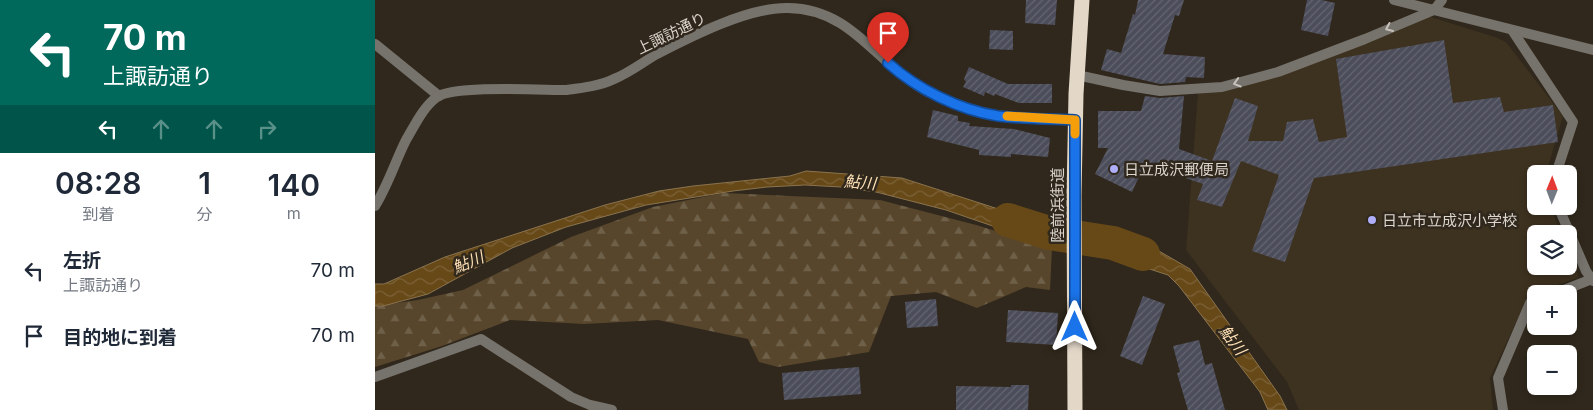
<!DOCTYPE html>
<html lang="ja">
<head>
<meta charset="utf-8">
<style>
  :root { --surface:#fff; --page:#f2f2f3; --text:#1f2937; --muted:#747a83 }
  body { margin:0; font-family:Inter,"Noto Sans JP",sans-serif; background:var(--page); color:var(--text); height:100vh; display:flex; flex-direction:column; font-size:19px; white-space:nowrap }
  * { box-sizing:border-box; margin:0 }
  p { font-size:16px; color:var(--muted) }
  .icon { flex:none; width:28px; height:28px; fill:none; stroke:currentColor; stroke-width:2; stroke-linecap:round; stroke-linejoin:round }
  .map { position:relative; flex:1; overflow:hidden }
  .sheet { display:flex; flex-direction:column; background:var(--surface); width:375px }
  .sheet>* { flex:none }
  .hud { background:#00695c; color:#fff; overflow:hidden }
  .needle { width:32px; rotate:1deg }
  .controls { position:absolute; left:1152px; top:165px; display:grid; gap:10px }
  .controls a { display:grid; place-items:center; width:50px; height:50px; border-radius:8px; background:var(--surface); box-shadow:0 2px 8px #0003; font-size:25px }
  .pin { position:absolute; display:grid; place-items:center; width:42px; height:42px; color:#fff; margin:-51px -21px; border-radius:50% 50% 50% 0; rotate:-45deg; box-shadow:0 0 5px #0007 }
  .pin .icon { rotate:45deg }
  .me { position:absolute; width:55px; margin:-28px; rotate:0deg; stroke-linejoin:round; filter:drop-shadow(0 0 4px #0008) }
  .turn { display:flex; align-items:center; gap:18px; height:105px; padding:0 20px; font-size:22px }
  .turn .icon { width:65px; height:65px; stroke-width:2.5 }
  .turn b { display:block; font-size:35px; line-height:42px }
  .lanes { display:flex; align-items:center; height:48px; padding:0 20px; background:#0003; justify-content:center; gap:25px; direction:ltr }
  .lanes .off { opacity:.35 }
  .eta { display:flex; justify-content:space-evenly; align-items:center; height:85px; text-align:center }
  .eta b { font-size:30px; font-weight:600; line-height:35px }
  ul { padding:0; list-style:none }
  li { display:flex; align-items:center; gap:15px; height:65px; padding:0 20px }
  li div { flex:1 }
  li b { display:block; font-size:19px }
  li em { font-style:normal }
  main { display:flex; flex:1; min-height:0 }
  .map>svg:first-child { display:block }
  .built { fill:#3d311f }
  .forest { fill:url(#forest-firs) }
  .water { fill:url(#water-waves); stroke:#8a734e }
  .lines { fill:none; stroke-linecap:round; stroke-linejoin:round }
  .river { stroke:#674918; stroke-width:34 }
  .building { fill:url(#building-hatch) }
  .street { stroke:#76726c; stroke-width:10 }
  .highway { stroke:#e3d8c8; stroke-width:15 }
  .oneway { stroke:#c6c1ba }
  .route-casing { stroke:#114b97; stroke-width:12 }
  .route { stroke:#1a73e8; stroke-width:9 }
  .slow { stroke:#f59e0b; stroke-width:9 }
  .poi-dot { fill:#aeaefb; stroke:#30281c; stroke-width:2 }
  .labels { text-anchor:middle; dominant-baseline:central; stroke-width:5; stroke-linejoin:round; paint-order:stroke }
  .street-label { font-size:15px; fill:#dad5cd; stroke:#30281c }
  .poi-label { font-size:15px; fill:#dad5cd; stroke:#30281c; text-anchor:start }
  .water-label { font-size:16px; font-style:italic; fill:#fddfb5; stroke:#30281c }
</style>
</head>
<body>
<main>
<section class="sheet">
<div class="hud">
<div class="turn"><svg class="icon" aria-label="left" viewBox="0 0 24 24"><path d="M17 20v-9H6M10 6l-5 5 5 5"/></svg><div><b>70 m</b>上諏訪通り</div></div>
<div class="lanes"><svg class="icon" aria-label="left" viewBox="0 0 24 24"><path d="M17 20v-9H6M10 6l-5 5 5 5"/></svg><svg class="icon off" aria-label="ahead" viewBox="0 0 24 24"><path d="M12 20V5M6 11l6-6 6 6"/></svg><svg class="icon off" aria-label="ahead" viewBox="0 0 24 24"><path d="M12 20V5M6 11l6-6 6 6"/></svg><svg class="icon off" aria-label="right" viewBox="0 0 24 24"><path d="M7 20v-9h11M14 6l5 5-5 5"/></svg></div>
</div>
<div class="eta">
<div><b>08:28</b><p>到着</p></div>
<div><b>1</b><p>分</p></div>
<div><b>140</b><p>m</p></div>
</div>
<ul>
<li><svg class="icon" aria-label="left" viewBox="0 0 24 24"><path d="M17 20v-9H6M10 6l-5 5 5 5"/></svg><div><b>左折</b><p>上諏訪通り</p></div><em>70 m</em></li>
<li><svg class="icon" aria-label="arrive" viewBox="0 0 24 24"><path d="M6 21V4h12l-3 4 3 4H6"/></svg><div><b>目的地に到着</b></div><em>70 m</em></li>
</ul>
</section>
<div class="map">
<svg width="1218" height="410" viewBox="0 0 1218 410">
  <defs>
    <pattern id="forest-firs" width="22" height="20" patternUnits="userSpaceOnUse" patternTransform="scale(1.25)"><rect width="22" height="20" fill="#58462c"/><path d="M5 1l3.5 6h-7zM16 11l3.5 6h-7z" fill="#6f6049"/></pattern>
    <pattern id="water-waves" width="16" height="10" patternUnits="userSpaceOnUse" patternTransform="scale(1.25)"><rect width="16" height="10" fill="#674918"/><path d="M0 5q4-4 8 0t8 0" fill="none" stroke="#7c6238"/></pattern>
    <pattern id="building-hatch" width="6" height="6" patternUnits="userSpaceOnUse" patternTransform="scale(1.25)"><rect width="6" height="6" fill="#4c4d5b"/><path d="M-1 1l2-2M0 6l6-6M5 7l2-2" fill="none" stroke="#656671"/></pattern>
  </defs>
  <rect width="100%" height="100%" fill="#30281c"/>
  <polygon class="built" points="1046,14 1120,37 1131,42 1188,116 1171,174 1161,174 1161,206 1175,206 1186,234 1161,234 1161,266 1194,266 1194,252 1204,277 1161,293 1150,303 1115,378 1118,410 924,410 912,382 811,250 823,92 916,65"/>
  <polygon class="forest" points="348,193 505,200 601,225 677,248 675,290 651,287 602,308 561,292 516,296 494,352 403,367 384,362 373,339 283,320 209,324 135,320 67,346 0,367 0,306 43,300 88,290 196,237 278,207"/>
  <g class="water">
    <polygon points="431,171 527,178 676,226 676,246 571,210 501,192 466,187 430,185 392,187 358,191 271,205 191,227 137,248 53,294 8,306 0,306 0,284 9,284 70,257 230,205 284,191 318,186 415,176"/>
    <polygon points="725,230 758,236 815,269 905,396 912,410 893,410 885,392 804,286 793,275 725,253"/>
  </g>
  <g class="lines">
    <polyline class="river" points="633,220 674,233 738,243 768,254"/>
  </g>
  <g class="building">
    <polygon points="651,0 682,0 680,25 650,23"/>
    <polygon points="763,0 809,0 804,16 800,15 788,54 830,57 829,78 811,77 810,82 785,84 726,70 732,49 746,53 758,14 760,15"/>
    <polygon points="932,0 947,0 960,3 953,36 926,30"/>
    <polygon points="615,30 638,31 638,50 614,49"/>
    <polygon points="1069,40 1078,103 1125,97 1129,112 1178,105 1183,142 939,178 910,262 877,251 904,175 866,161 847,207 822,200 828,184 770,164 757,192 720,174 733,148 723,148 723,111 766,111 770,96 785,98 809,96 804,149 837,161 860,98 883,106 873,141 908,141 912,122 938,119 944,142 972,137 961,59"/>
    <polygon points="594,67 633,84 677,84 677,103 644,103 620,94 619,96 610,92 609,96 588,87 591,82 589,79"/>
    <polygon points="558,110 583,116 583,121 595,123 594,126 639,129 675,138 673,157 636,154 636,157 604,155 604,150 552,137"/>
    <polygon points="768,296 790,304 767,365 745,356"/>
    <polygon points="561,299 563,326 532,328 530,302"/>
    <polygon points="633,310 683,313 681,345 631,342"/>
    <polygon points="824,340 830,365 837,363 850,410 813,410 802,373 805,372 798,346"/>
    <polygon points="484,367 486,394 409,400 407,373"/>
    <polygon points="636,385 654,385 653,410 581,410 581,386 636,387"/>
  </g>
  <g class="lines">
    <g class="street">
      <polyline points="1019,0 1218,50"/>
      <polyline points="1137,30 1198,122 1181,174"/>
      <polyline points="0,44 64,96"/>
      <polyline points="702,75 748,85 785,91 847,87 903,72 990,39 1059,10 1067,0"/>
      <path d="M 0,206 C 13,185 20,162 31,140 C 40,125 48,107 62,97 C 80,85 166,90 191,90 C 207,88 225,86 239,79 C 254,73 268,62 282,54 C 317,36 374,7 413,8 C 479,9 501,65 553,92 C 574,102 598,111 621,115 C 647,120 674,119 700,120"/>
      <polyline points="1183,206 1211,271 1218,281"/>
      <polyline points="1179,294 1217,279"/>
      <polyline points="0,377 106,339 196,397 215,405 237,410"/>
      <polyline points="1128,410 1123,378 1155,303 1161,300"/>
    </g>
    <polyline class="highway" points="700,410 699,195 701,94 707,0"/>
  </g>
  <defs><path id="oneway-chevron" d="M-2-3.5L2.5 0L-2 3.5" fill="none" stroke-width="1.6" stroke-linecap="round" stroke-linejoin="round" transform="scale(1.25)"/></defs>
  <g class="oneway">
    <use href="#oneway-chevron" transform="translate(1014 28) rotate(156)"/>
    <use href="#oneway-chevron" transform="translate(862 83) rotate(164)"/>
  </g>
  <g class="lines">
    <g class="route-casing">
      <path id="route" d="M 513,63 C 542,89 584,110 623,116 C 649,119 675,119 700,120 L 700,327"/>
    </g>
    <use href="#route" class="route"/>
    <polyline class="slow" points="632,116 700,120 700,134"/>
  </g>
  <g class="poi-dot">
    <circle cx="739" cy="169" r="5"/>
    <circle cx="997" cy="220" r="5"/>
  </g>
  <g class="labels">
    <g class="street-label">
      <text transform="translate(296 33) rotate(-26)">上諏訪通り</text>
      <text transform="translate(682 205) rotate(-90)">陸前浜街道</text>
    </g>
    <g class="poi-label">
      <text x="749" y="169">日立成沢郵便局</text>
      <text x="1007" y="220">日立市立成沢小学校</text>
    </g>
    <g class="water-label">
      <text transform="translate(485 182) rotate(5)">鮎川</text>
      <text transform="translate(93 262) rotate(-23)">鮎川</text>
      <text transform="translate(858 340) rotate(53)">鮎川</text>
    </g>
  </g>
</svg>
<div class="controls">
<a><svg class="needle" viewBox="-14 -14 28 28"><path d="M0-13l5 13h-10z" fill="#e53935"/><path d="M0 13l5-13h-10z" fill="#747a83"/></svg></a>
<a><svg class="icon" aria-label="layers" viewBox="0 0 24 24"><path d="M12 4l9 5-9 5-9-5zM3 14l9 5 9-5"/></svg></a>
<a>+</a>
<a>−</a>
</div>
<div class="pin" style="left:513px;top:63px;background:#d93025"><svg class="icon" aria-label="arrive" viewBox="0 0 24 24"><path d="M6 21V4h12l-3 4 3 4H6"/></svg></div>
<svg class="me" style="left:700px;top:327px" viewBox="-20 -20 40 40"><path d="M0-17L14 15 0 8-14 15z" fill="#1a73e8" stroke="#fff" stroke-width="4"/></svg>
</div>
</main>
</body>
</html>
